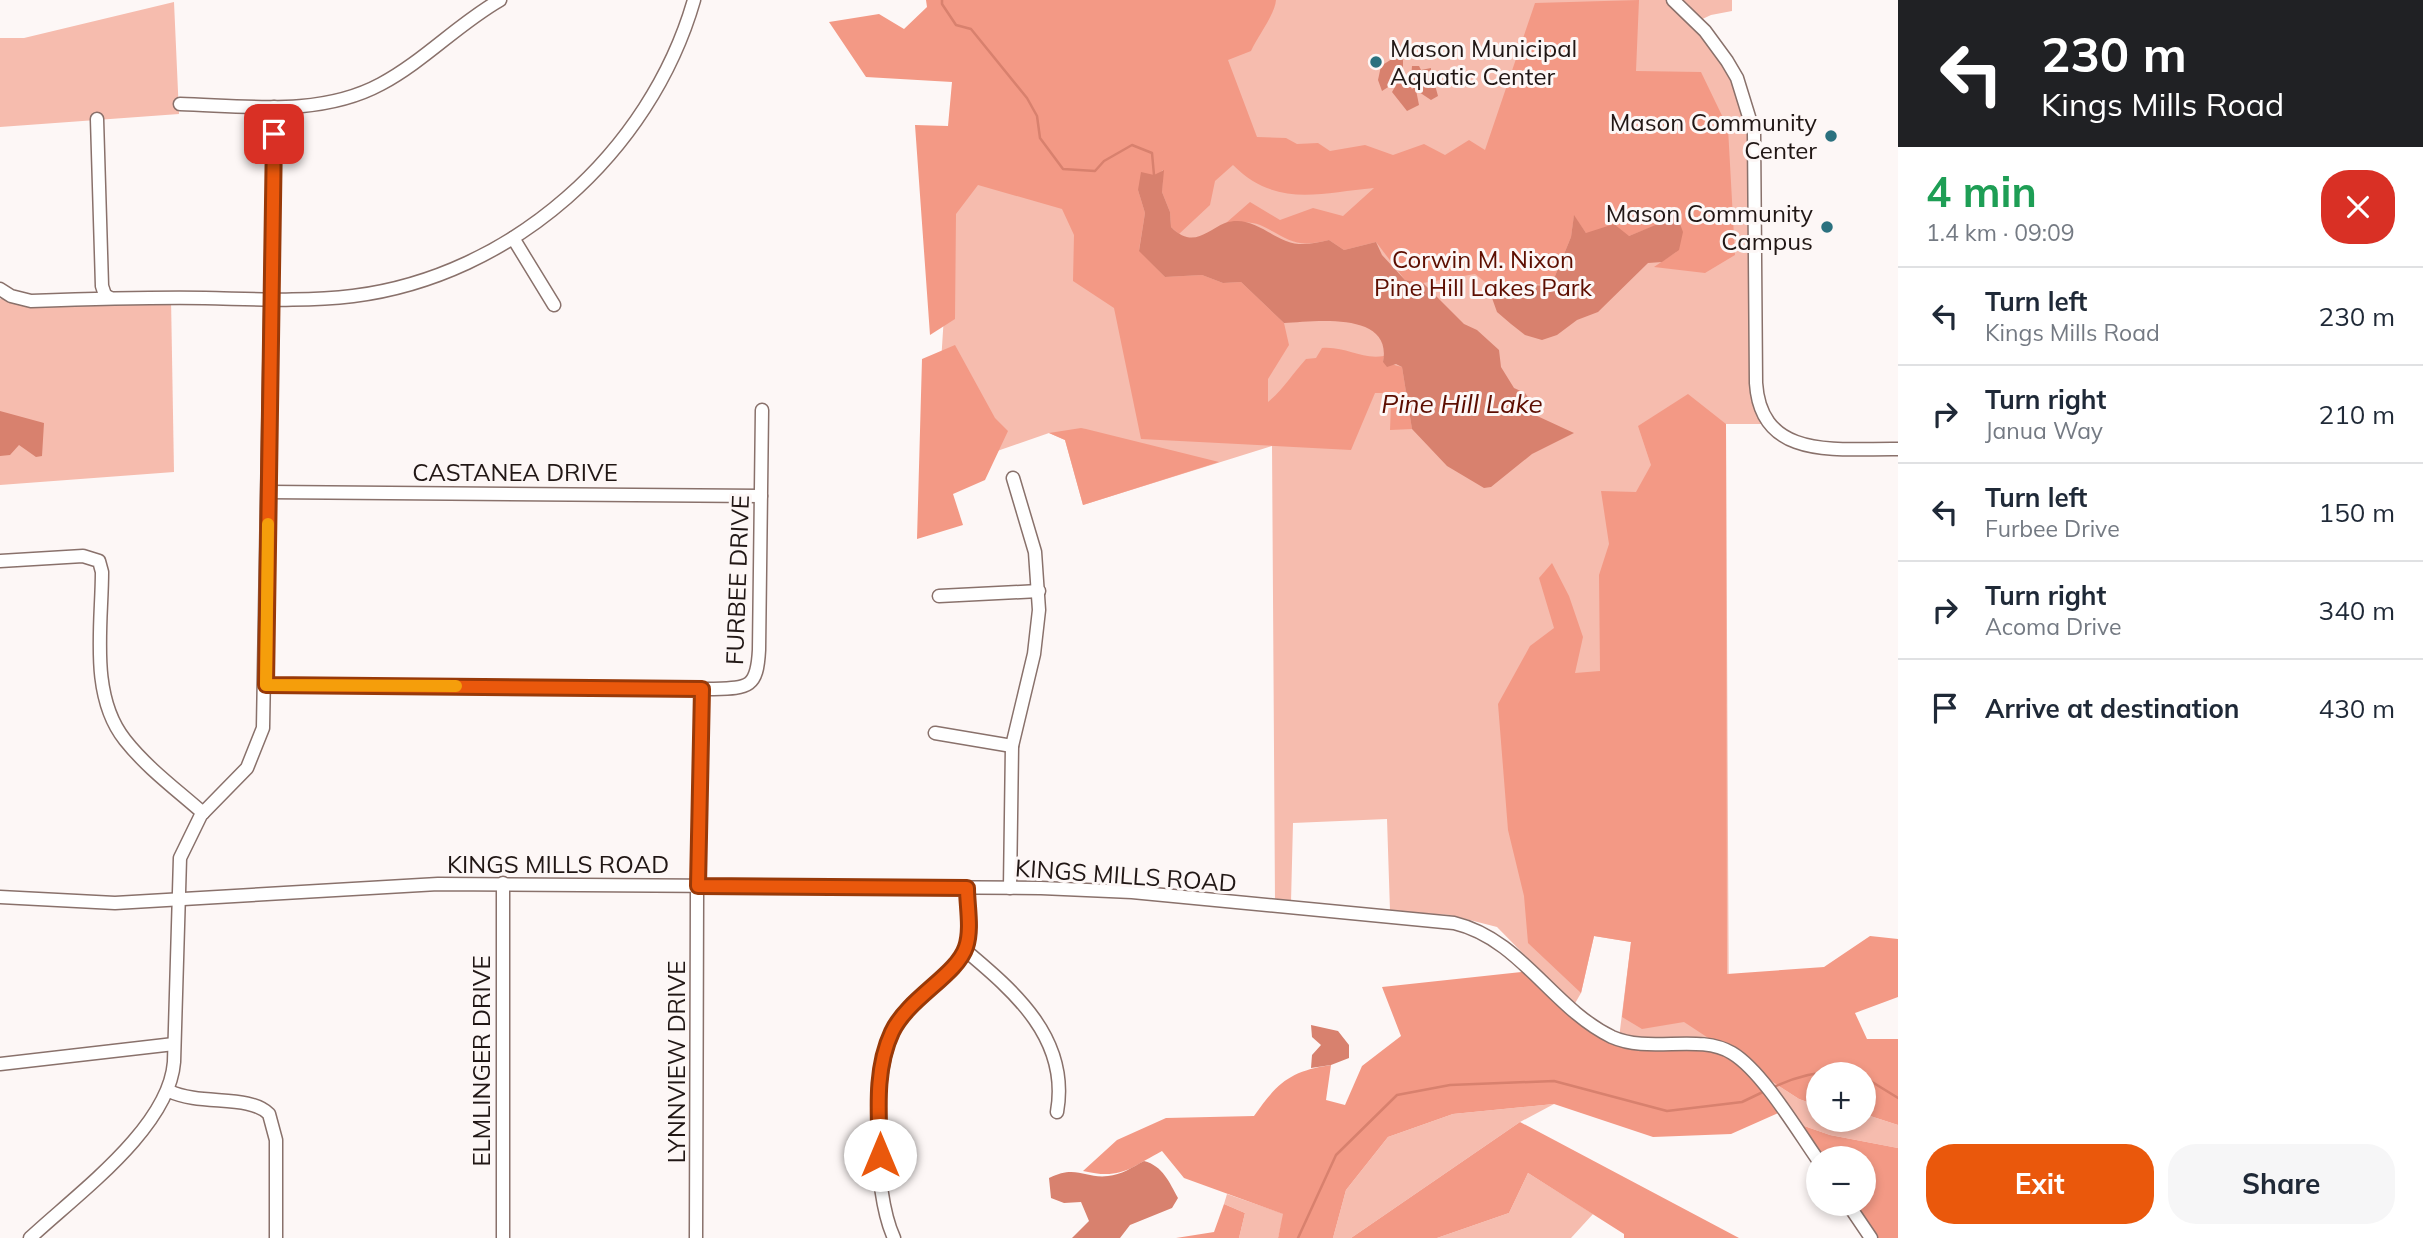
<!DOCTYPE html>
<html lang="en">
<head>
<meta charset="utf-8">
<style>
  :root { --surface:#fff; --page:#f6f6f7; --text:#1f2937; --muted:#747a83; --line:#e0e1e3; --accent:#ea580c }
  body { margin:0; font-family:Mulish,sans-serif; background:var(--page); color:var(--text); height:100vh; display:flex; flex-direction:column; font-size:26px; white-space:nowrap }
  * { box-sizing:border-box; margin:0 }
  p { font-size:23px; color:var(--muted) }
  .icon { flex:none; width:38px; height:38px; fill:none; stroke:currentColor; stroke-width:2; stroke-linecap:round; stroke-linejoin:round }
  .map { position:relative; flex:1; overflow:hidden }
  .side { display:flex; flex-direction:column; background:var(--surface); width:525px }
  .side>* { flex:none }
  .hud { background:#202124; color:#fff; overflow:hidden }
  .controls { position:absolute; left:1806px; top:1062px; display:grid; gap:14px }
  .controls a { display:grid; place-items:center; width:70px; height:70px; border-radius:50%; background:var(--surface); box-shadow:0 4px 10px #0003; font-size:35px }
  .pin { position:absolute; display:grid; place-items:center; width:60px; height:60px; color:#fff; margin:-30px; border-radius:14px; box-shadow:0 4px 10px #0006 }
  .me { position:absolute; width:77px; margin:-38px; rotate:0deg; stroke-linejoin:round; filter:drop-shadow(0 0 5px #0008) }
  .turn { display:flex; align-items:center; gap:24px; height:147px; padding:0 28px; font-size:32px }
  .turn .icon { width:91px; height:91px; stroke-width:2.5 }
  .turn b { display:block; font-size:49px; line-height:60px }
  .round { display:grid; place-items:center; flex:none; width:74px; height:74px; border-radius:28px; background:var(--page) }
  .summary { display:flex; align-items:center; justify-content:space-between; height:119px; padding:0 28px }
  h1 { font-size:42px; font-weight:700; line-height:52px; color:#1e9e55 }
  .cta { display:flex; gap:14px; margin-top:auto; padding:14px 28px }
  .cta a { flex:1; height:80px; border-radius:28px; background:var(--accent); color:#fff; font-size:28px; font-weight:700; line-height:80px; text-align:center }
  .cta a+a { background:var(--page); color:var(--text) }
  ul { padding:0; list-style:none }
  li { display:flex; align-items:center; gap:21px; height:98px; padding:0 28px; border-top:2px solid var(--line) }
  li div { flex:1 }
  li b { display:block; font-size:26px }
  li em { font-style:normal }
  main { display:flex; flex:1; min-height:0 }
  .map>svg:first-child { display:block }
  .green { fill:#f6bcae }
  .forest { fill:#f39985 }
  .water { fill:#d8816e }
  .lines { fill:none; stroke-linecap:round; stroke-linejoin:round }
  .stream { stroke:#d8816e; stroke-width:2.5 }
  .minor-casing { stroke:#89716b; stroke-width:15 }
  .minor { stroke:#fff; stroke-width:12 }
  .route-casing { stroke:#983908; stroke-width:18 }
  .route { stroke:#ea580c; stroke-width:12 }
  .slow { stroke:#f59e0b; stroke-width:12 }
  .poi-dot { fill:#2b717f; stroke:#fdf7f6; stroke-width:2.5 }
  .labels { text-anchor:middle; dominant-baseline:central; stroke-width:6; stroke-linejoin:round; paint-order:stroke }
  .poi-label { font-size:24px; fill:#211715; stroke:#fdf7f6; text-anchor:end }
  .park-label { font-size:24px; fill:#5d0e01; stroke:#fdf7f6 }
  .street-label { font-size:24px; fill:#211715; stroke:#fdf7f6 }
  .water-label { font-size:26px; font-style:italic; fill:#5c0d00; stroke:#fdf7f6 }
</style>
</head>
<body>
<main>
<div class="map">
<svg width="1898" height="1238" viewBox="0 0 1898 1238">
  <rect width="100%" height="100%" fill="#fdf7f6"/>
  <g class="green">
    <polygon points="964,0 1732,0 1732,11 1711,15 1696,22 1705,31 1747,106 1756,383 1769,424 1726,424 1729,1046 1619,1038 1631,942 1594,936 1581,993 1574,1005 1497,927 1450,915 1390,911 1387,819 1293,823 1291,902 1275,901 1272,446 1083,505 1065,440 1049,433 934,473"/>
    <polygon points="174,2 179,114 0,127 0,38 24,38"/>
    <polygon points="171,298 174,472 0,485 0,299"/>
    <polygon points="1752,1069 1799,1099 1818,1106 1818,1120 1864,1120 1864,1114 1898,1125 1898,1148 1830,1135 1790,1121"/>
    <polygon points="1554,1104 1520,1122 1351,1238 1333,1238 1346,1190 1388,1137 1453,1114"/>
    <polygon points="1528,1173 1593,1214 1571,1238 1437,1238 1509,1213"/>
    <polygon points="1227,1194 1284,1214 1278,1238 1239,1238 1245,1213 1224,1204"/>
  </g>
  <g class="forest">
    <path d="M 926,0 L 1276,0 C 1275,14 1258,36 1251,51 L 1228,60 L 1257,137 L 1286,138 L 1297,144 L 1318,143 L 1330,151 L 1365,145 L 1393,155 L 1424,144 L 1445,155 L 1469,140 L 1485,150 L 1535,3 L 1639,0 L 1636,71 L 1701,72 L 1728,128 L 1735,255 L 1705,273 L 1654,267 L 1676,252 L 1677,217 L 1629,236 L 1586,233 L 1574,216 L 1571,237 L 1551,286 L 1536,284 L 1499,293 L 1475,274 L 1423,283 L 1405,280 L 1376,242 L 1344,250 L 1329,240 C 1294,249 1290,239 1260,225 C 1251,221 1237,223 1226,223 L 1250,202 L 1280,220 L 1313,208 L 1343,216 L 1374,188 C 1319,193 1276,208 1233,165 L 1215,181 L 1210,205 L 1179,234 L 1171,227 L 1170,212 L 1162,192 L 1163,170 L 1138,190 L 1145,213 L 1139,250 L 1165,277 L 1202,275 L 1223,283 L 1241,282 L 1284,323 L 1289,345 L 1268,379 L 1268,402 C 1283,390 1293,373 1306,359 L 1316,358 L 1322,348 C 1346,346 1361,360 1384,356 L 1383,362 L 1402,367 L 1412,429 L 1390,430 L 1391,404 L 1396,393 L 1375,393 L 1351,450 L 1141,439 L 1114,308 L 1073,281 L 1074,235 L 1062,209 L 978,185 L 956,214 L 955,319 L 930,335 L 915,125 L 948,126 L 952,82 L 866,77 L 829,22 L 879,14 L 904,29 L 927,7 Z"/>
    <polygon points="955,345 995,418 1008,431 985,480 953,494 963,525 917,539 922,359"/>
    <path d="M 1688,394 L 1726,424 L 1727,974 L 1824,967 L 1870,936 L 1898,939 L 1898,997 L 1855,1013 L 1867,1039 L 1898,1039 L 1898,1125 L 1864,1114 L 1864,1074 L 1818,1074 L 1818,1106 L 1799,1099 L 1752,1069 L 1783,1111 L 1731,1134 L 1653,1137 L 1554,1104 L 1453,1114 L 1388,1137 L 1346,1190 L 1333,1238 L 1278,1238 L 1283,1214 L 1184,1178 L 1162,1151 C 1130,1168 1121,1180 1083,1171 L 1117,1140 L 1166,1118 L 1254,1116 C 1277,1083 1290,1071 1331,1065 L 1326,1100 L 1345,1105 L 1362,1066 L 1401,1036 L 1382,987 L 1531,971 L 1613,1037 L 1722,1047 L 1684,1022 L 1642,1029 L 1622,1017 L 1631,942 L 1594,936 L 1581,993 L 1528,943 L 1524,896 L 1508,830 L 1498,704 L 1530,646 L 1554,628 L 1539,578 L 1552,563 L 1569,596 L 1583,637 L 1575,673 L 1600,671 L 1599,575 L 1609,544 L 1601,491 L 1636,492 L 1651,465 L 1638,426 Z"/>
    <polygon points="1081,428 1086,429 1219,462 1083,505 1065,440 1049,433"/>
    <polygon points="1790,1121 1830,1135 1898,1148 1898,1238 1870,1238 1847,1204 1864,1204 1864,1158 1818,1158"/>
    <polygon points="1520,1122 1739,1238 1624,1238 1624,1234 1528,1173 1509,1213 1437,1238 1351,1238"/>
    <polygon points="1224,1204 1245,1213 1239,1238 1176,1238 1214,1232"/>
  </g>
  <g class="water">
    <polygon points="1395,57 1403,57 1403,71 1412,89 1415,86 1411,78 1412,66 1419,66 1421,70 1431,68 1431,80 1422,80 1435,85 1438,96 1431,100 1416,90 1419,105 1407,111 1392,92 1399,80 1382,91 1378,80 1381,66"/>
    <path d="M 1164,170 L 1162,192 L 1170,212 L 1171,227 C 1193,249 1206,231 1225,223 C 1249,215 1266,233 1286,241 C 1301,247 1315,243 1329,240 L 1344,250 L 1376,242 L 1382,255 L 1405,280 L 1423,283 L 1464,324 L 1477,330 L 1499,350 L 1501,367 L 1514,388 L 1525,393 L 1534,407 L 1535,415 L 1574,433 L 1532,454 L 1491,487 L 1484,488 L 1447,466 L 1412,429 L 1402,367 L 1396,364 L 1387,367 L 1383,362 C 1393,311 1316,321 1284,323 L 1241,282 L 1223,283 L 1202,275 L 1165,277 L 1139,251 L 1145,213 L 1138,190 L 1141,172 L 1154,175 Z"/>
    <path d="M 1574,215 L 1586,233 L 1614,224 L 1629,236 L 1677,216 L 1683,232 L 1679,250 L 1662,262 L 1648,263 L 1598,312 L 1577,320 L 1557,335 L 1542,340 L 1525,335 L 1511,324 L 1497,312 L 1492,298 C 1506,288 1534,284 1551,286 L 1571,237 Z"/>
    <polygon points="0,411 44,423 42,456 36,457 19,445 10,455 0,456"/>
    <polygon points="1311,1025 1338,1031 1349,1045 1349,1058 1331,1065 1311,1068 1312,1055 1321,1045 1312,1037"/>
    <path d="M 1144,1161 C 1163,1166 1169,1182 1178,1198 L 1172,1208 L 1130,1225 L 1120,1238 L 1072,1238 L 1089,1221 L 1081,1202 L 1064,1203 L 1051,1198 L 1049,1178 C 1076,1164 1086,1179 1108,1176 C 1121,1175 1133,1167 1144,1161 Z"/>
  </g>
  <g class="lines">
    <g class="stream">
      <polyline points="942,0 942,4 956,25 971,29 1027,98 1037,116 1040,138 1063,169 1095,171 1104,161 1132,145 1152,153 1154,175"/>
      <polyline points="1864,1077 1898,1098"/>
      <path d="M 1774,1087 C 1801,1074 1830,1068 1859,1074"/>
      <polyline points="1298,1238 1336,1155 1397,1095 1450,1085 1554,1081 1667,1111 1742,1102 1765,1091"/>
    </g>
    <g class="minor-casing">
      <g id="minor">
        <path d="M 1673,0 L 1705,31 L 1727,61 L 1737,78 L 1754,133 L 1756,383 C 1761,462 1840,448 1898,449"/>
        <path d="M 180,104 C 247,106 320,117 381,84 C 424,61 458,24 500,0"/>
        <polyline points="97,119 102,286 105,295 110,298"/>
        <polyline points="513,238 554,305"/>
        <path d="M 0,289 L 11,296 L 31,301 C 89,299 147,297 205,298 C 254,299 304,302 353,296 C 512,276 650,153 694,0"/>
        <polyline points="268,492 761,496"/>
        <path d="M 0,561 L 83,556 L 99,561 L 102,572 C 102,625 89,695 125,740 C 147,768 177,790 203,813"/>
        <polyline points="939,596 1039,591"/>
        <path d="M 266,685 L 713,689 C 749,688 757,688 759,650 L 762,410"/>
        <polyline points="935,733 1012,746"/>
        <polyline points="1010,888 1012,746 1034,654 1039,610 1035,552 1013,478"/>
        <path d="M 0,897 L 115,903 L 438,884 L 1041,888 L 1132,892 L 1454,923 C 1521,939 1552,1008 1612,1037 C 1650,1054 1699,1033 1732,1053 C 1762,1071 1797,1130 1818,1160"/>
        <path d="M 965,950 C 1015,992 1070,1039 1057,1112"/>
        <polyline points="0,1064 174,1044"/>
        <path d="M 169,1091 C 201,1106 249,1094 269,1114 L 276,1140 L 276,1238"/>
        <polyline points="1848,1204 1871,1238"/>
        <path d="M 30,1238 C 77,1194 169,1128 174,1062 L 180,858 L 201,815 L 247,768 L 263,728 L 274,107"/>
        <polyline points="503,1238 503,883"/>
        <polyline points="696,1238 697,894 702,689"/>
        <path d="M 894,1238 C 872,1191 870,1063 899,1020 C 916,993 951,978 965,950 L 968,938 L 967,888"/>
      </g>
    </g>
    <use href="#minor" class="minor"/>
  </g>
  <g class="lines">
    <g class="route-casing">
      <path id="route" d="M 274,134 L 266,685 L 702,689 L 698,886 L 967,888 C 967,906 972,929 966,947 C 957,975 908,998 892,1032 C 874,1070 879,1115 880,1155"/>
    </g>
    <use href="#route" class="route"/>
    <polyline class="slow" points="268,524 266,685 456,686"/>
  </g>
  <g class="poi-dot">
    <circle cx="1376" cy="62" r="7"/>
    <circle cx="1831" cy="136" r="7"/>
    <circle cx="1827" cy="227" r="7"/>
  </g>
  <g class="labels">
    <g class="poi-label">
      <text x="1390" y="48" text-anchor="start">Mason Municipal<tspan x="1390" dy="28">Aquatic Center</tspan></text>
      <text x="1817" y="122">Mason Community<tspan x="1817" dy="28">Center</tspan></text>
      <text x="1813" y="213">Mason Community<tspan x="1813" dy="28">Campus</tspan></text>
    </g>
    <g class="park-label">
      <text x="1483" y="259">Corwin M. Nixon<tspan x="1483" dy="28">Pine Hill Lakes Park</tspan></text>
    </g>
    <g class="street-label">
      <text x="515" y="472">CASTANEA DRIVE</text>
      <text transform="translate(737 580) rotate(-88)">FURBEE DRIVE</text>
      <text x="558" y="864">KINGS MILLS ROAD</text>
      <text transform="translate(1126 875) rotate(4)">KINGS MILLS ROAD</text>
      <text transform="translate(481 1061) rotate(-90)">ELMLINGER DRIVE</text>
      <text transform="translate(676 1062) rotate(-90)">LYNNVIEW DRIVE</text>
    </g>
    <g class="water-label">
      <text x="1462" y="403">Pine Hill Lake</text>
    </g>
  </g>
</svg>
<div class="controls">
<a>+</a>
<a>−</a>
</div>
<div class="pin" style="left:274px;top:134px;background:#d93025"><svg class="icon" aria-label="arrive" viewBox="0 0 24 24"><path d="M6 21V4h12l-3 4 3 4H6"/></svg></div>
<svg class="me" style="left:880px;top:1155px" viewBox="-20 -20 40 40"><circle r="19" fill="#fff"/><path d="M0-13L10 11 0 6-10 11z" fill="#ea580c"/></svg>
</div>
<section class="side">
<div class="hud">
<div class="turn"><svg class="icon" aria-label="left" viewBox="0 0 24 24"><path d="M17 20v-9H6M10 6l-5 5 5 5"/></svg><div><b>230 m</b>Kings Mills Road</div></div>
</div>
<div class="summary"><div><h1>4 min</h1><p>1.4 km · 09:09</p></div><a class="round" style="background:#d93025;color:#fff"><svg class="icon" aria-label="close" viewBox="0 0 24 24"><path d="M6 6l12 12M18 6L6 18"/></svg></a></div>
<ul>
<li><svg class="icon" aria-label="left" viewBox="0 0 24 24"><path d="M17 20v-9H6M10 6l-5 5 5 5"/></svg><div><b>Turn left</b><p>Kings Mills Road</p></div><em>230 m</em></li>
<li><svg class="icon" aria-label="right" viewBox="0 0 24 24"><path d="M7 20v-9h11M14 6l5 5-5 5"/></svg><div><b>Turn right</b><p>Janua Way</p></div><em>210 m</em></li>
<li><svg class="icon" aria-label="left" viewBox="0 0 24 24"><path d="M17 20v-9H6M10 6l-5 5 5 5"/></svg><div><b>Turn left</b><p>Furbee Drive</p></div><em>150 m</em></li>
<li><svg class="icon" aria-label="right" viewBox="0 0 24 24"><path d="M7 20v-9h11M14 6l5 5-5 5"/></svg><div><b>Turn right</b><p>Acoma Drive</p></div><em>340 m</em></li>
<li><svg class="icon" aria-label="arrive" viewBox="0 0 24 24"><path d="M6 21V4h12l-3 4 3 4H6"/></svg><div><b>Arrive at destination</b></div><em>430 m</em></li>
</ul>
<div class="cta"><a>Exit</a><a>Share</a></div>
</section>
</main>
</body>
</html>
